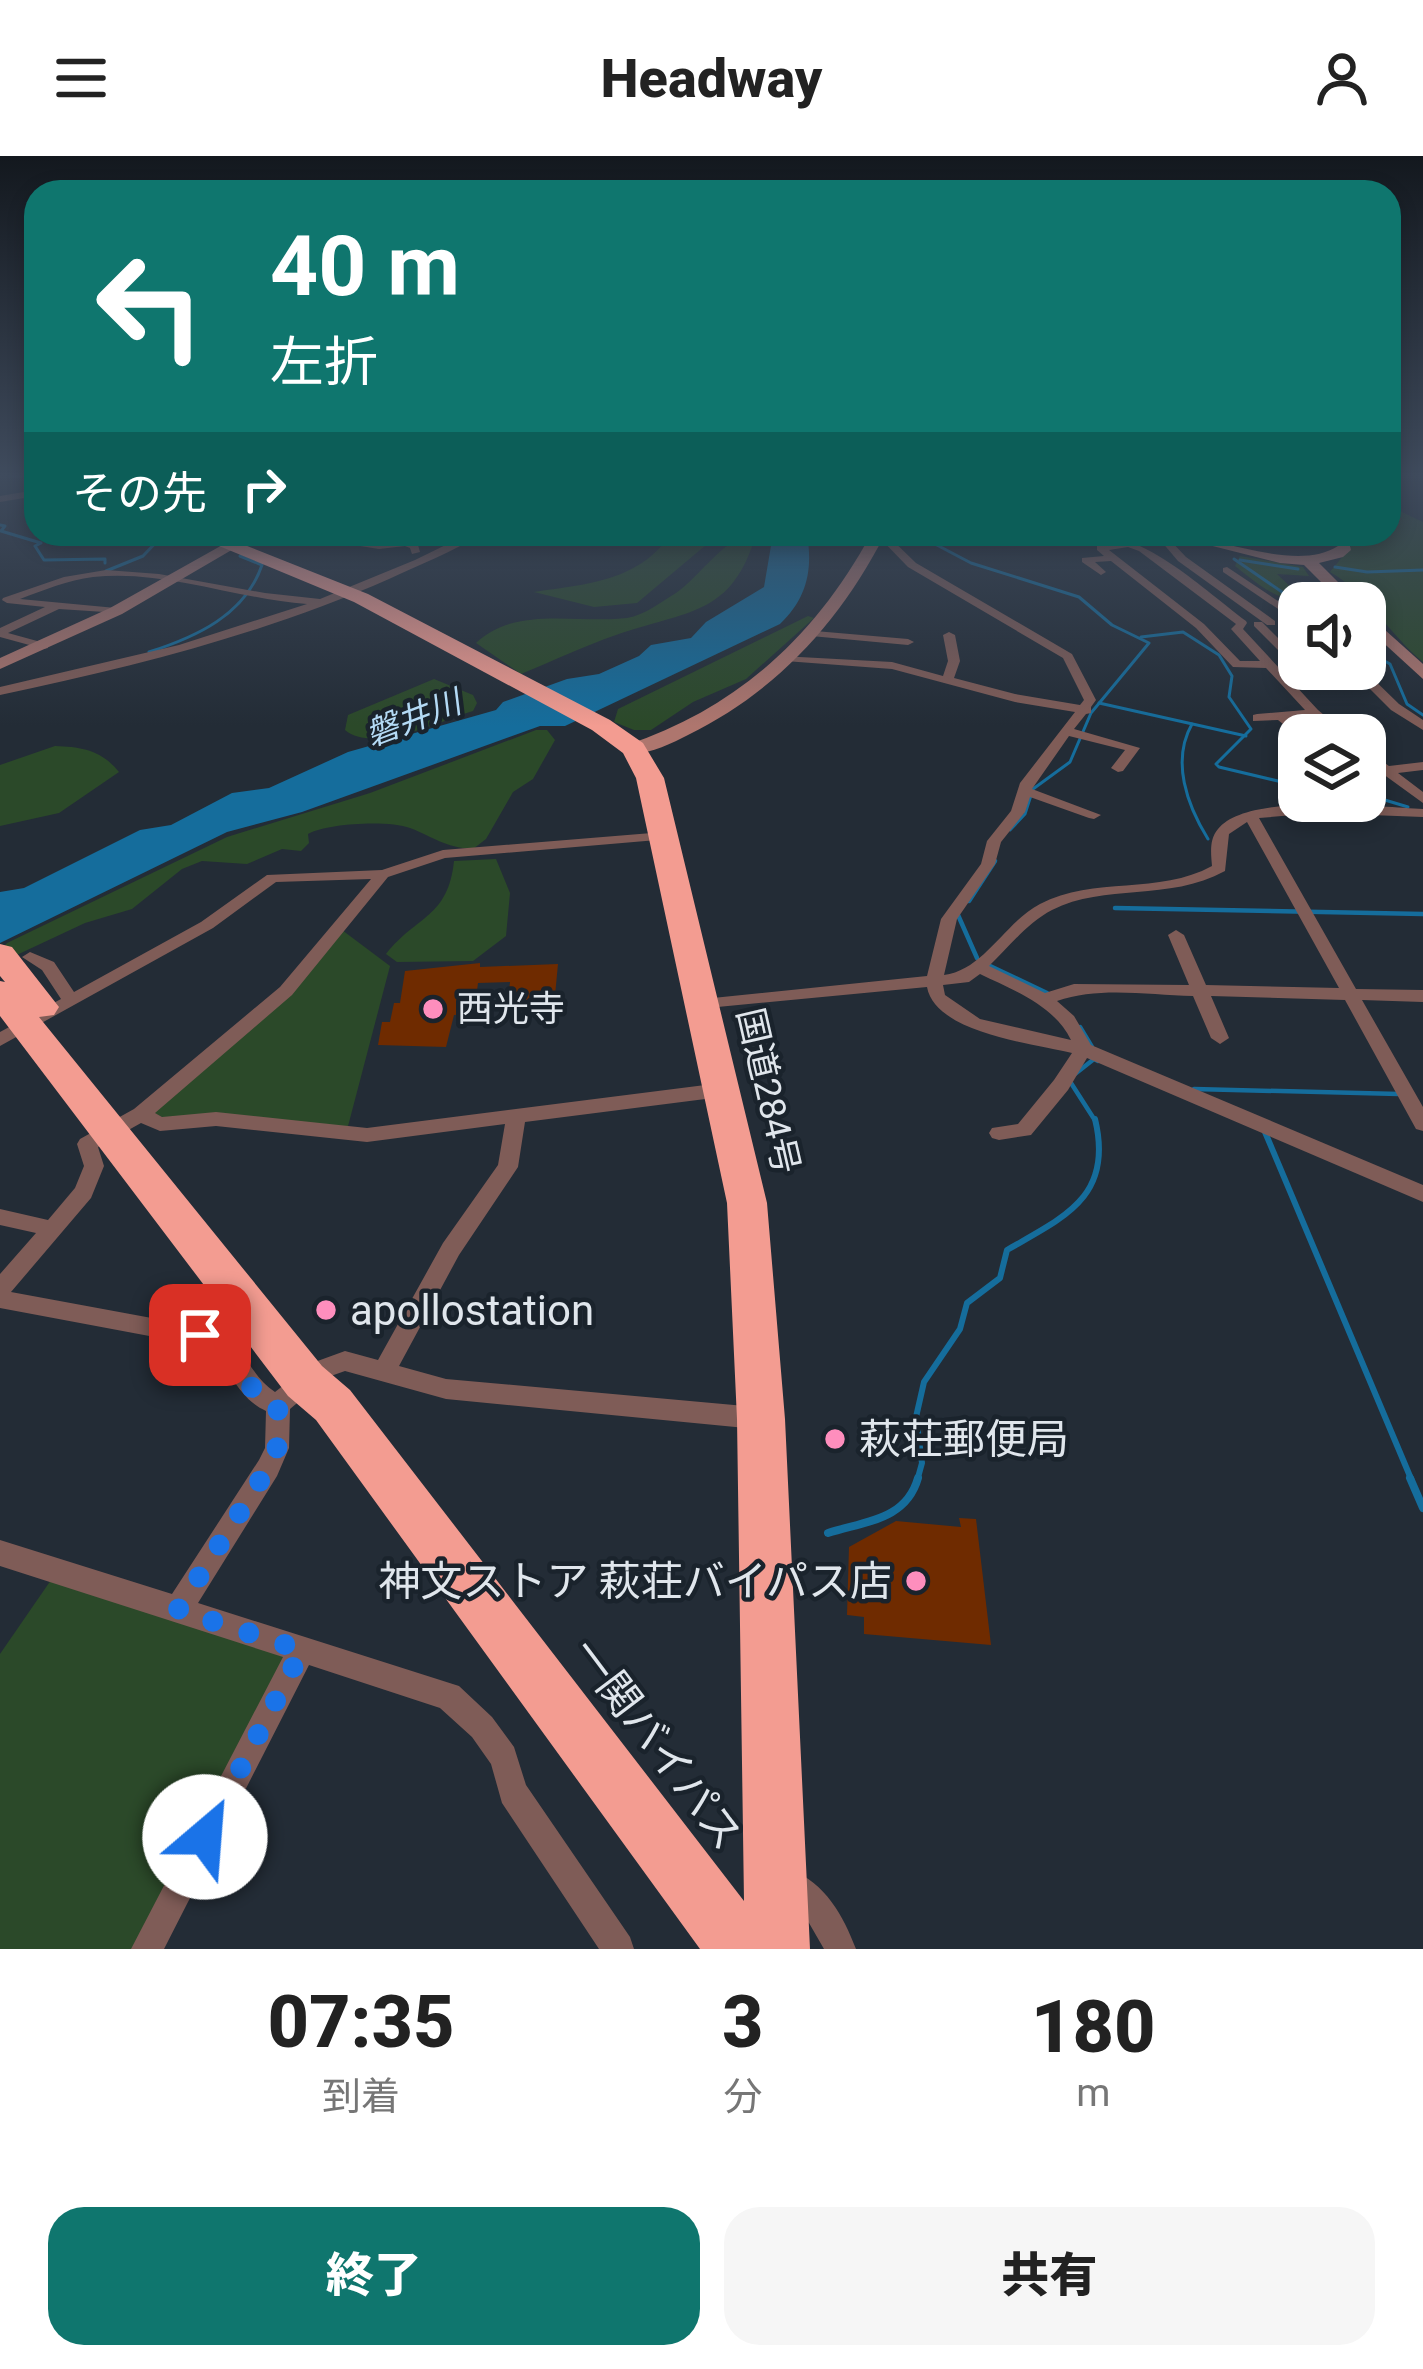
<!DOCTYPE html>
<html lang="ja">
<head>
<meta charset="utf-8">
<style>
  :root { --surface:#fff; --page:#f6f6f6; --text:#222; --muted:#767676; --accent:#0f766e }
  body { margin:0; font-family:Roboto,"Noto Sans JP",sans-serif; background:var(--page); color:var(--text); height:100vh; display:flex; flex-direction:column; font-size:45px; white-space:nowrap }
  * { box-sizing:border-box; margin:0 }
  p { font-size:39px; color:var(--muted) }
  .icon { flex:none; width:66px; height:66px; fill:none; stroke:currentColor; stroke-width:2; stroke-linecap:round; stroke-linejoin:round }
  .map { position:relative; height:1793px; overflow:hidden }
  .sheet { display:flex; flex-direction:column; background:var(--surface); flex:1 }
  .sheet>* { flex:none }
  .guide { position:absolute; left:24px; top:24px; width:1377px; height:366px; border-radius:36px; box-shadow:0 6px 18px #0003; background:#0f766e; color:#fff; overflow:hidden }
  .buttons { position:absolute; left:1278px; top:426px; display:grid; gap:24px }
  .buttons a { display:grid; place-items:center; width:108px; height:108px; border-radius:24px; background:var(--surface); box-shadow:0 6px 18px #0003; font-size:60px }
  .pin { position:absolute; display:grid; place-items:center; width:102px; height:102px; color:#fff; margin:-51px; border-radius:24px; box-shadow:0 6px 18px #0006 }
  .me { position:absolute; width:132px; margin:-66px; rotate:27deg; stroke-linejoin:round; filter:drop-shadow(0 0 9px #0008) }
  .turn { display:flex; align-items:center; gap:42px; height:252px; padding:0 48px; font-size:54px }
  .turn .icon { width:156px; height:156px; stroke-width:2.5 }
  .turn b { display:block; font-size:84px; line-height:102px }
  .then { display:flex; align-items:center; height:114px; padding:0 48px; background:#0003; gap:24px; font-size:45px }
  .eta { display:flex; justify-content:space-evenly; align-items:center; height:204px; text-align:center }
  .eta b { font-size:72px; font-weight:800; line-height:84px }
  .primary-button { display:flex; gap:24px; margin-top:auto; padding:24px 48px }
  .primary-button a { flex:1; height:138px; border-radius:36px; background:var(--accent); color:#fff; font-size:48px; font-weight:800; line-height:138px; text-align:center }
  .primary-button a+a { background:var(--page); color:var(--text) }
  header { display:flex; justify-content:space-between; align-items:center; height:156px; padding:0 48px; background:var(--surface); font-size:54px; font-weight:800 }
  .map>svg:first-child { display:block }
  .green { fill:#2b4929 }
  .water { fill:#156d9c }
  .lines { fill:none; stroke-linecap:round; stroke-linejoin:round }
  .stream-far3 { stroke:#156d9c; stroke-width:3 }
  .stream-far2 { stroke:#156d9c; stroke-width:4.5 }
  .stream-far1 { stroke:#156d9c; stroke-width:6 }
  .stream { stroke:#156d9c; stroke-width:8 }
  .building { fill:#6f2b00 }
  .street { fill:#7f5c57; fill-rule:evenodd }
  .secondary { fill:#ae766e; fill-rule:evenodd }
  .highway { fill:#f39c91; fill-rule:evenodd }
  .route { stroke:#1a73e8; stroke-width:21; stroke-dasharray:0 37.8 }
  .poi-dot { fill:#fe8ebd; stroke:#1a232c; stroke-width:4.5 }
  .labels { text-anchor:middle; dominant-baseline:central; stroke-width:9; stroke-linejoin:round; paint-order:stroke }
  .far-water-label { font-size:33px; font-style:italic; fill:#b4daf5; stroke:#1a232c }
  .poi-label { font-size:36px; fill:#e0e6ec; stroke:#1a232c; text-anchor:start }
  .street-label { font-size:36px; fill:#e0e6ec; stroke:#1a232c }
  .near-poi-label { font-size:42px; fill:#e0e6ec; stroke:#1a232c; text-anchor:start }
  .near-street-label { font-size:42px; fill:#e0e6ec; stroke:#1a232c }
</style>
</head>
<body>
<header><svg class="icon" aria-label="menu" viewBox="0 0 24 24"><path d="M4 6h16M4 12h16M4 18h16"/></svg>Headway<svg class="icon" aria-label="person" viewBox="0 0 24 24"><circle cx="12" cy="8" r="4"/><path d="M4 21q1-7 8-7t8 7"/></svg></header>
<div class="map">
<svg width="1423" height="1793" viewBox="0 0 1423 1793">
  <rect width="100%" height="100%" fill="#232c36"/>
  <g class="green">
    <path d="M 1389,350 L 1423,366 L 1423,506 C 1390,479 1366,436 1330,416 L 1352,389 L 1347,378 L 1389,378 Z"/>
    <path d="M 671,378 L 719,378 L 637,447 L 594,451 L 534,436 C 586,428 638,426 671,378 Z"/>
    <path d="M 756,378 C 732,461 687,454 616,479 C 584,490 553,505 521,518 L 476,487 C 516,449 577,468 627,462 C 645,459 661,446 676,437 C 701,420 726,378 756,378 Z"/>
    <path d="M 1240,400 L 1303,411 L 1309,420 L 1277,418 L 1297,437 L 1327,438 L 1337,447 C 1285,447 1277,444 1235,410 Z"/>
    <polygon points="808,460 814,462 746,523 693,546 651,574 634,574 614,566 618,553"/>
    <path d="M 434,523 L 473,539 L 477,547 L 473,555 C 440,565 374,598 345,574 L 348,559 Z"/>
    <path d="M 536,574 L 547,574 L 555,584 L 533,623 L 513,636 L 486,683 L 473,693 C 443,691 436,682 410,672 C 388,664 328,667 308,678 L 309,687 L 301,695 L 282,693 L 247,708 L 202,705 L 182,713 L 132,753 L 85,767 L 6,804 L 0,795 L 7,787 L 227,681 L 370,637 Z"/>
    <path d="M 55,590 C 82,591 101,594 119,616 L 59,657 L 0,670 L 0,609 Z"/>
    <path d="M 496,703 L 510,737 L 506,780 L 473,805 L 397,806 L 386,798 C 417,759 448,762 454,705 Z"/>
    <polygon points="342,774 390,810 347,974 166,963 152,956"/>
    <polygon points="51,1424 289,1501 135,1793 0,1793 0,1498"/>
  </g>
  <path class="water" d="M 773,378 L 807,378 C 813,414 807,442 780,468 L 565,570 L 540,570 L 302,656 L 227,676 L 0,787 L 0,736 L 24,732 L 140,674 L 171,669 L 232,637 L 269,632 L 348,596 L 496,554 L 503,546 L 567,523 L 599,518 L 639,500 L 651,489 L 691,482 L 706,466 L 764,431 Z"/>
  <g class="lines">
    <g class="stream-far3">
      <polyline points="9,319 36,322"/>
      <polyline points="0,369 5,370 1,375 41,387 35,390 44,404 105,403 105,407"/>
      <polyline points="916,378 971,407 1079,441 1112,469 1149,487 1091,557 1070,606 1033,633 1025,658 1010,674"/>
      <polyline points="1234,403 1285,438 1310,447"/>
      <polyline points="1240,404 1298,413"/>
      <polyline points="1335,411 1367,416 1423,414"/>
      <polyline points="106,415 143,400 164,378"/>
      <polyline points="1141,481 1183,476 1219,499 1232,520 1229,541 1251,573 1216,608 1219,611 1299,630"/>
      <polyline points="1365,494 1390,508 1407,548 1423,559"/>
      <path d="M 149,496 C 196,481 245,459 262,409 L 240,400"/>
      <polyline points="1099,547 1246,580"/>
      <path d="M 1192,568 C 1171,605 1187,649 1208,683"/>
      <polyline points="1365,638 1408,651"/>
    </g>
    <g class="stream-far2">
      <polyline points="969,745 995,705"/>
      <polyline points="1115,752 1423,758"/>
      <polyline points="958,759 977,802"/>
      <polyline points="990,810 1047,837"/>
      <polyline points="1080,871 1092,891"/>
      <polyline points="1075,918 1094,903 1098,905"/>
      <polyline points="1071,927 1096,966"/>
      <polyline points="1194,933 1399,938"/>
    </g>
    <g class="stream-far1">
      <polyline points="1265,976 1412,1325"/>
      <path d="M 917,1325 L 922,1307 L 916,1261 L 924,1226 L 960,1173 L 967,1147 L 1000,1122 L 1007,1094 C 1064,1061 1114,1041 1095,963"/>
    </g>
    <g class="stream">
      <polyline points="1410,1322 1423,1352"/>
      <path d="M 828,1377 C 866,1365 906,1364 918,1322"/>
    </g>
  </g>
  <g class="building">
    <polygon points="480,807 480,811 558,808 554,850 507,851 510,826 478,827 474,858 454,859 446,891 378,889 382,866 390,866 394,847 400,847 405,815"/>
    <polygon points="959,1362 976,1363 991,1489 864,1478 864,1461 847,1459 849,1391 896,1365 961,1371"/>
  </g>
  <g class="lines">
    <g class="street">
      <polygon points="36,334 36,340 0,346 0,340"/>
      <polygon points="319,378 379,387 406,384 418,389 420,396 412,398 410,392 405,390 379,393 316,383 316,379"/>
      <path d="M 468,378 L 480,378 C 453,396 419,409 389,423 C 264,478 133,511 0,539 L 0,531 L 179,489 L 307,448 C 236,443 164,413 93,421 C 68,424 44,434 20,443 L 116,452 L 120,453 L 120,457 L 59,453 L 8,477 L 48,488 L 48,492 L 44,493 L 0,481 L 0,472 L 45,451 L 7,447 L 2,444 L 3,442 L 64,421 L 106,414 L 159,418 L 265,437 L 320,443 L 415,404 Z"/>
      <path d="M 876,378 L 886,378 L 916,407 L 1072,498 L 1096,544 L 1091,551 L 1091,557 L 1086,558 L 1074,573 L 1140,592 L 1123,615 L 1118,616 L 1111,612 L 1125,594 L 1069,580 L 1032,633 L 1101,659 L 1094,663 L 1089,662 L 1030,641 L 1025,656 L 1001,686 L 995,708 L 957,763 L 944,819 C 984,814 1005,766 1040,748 C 1094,720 1159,739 1212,710 C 1211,698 1209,683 1218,673 C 1247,636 1377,651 1423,653 L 1423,661 L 1318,657 L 1259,662 L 1356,833 L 1423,834 L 1423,846 L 1362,844 L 1423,951 L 1423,975 L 1416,973 L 1345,844 L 1211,840 L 1229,882 L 1220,888 L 1211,882 L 1193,840 C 1149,839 1099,830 1057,845 L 1074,860 L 1091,889 L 1423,1029 L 1423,1046 L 1087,902 L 1068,934 L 1031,979 L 999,984 L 992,982 L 989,977 L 992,972 L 1018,968 L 1054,924 L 1072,897 C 1034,888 935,877 927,831 L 697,853 L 694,849 L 703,843 L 927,820 L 941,763 L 981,708 L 987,685 L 1011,655 L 1020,627 L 1075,556 L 1015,546 L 892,513 L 785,505 L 781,504 L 781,500 L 892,506 L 943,520 L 948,505 L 943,479 L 949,476 L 955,479 L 960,505 L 954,522 L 1015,538 L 1080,549 L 1084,544 L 1063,502 L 908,411 ZM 1247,666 L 1339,832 L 1206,829 L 1184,779 L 1176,774 L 1168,779 L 1189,829 L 1074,828 L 1045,837 L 989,810 C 1010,790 1027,767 1052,754 C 1105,727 1168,746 1225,715 L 1229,678 ZM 980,818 C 1013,834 1054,849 1071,884 L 980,863 L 945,839 L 943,829 L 969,826 Z"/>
      <path d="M 1092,378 C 1147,378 1203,433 1246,465 L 1247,467 L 1243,473 L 1318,554 L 1348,579 L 1334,579 L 1311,561 L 1292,563 L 1310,579 L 1299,579 L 1299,581 L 1278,564 L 1253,565 L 1253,559 L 1257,558 L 1305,554 L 1266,512 L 1233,511 L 1196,472 L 1111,405 L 1095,406 L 1106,416 L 1101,419 L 1082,406 L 1082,402 L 1104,400 L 1097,394 L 1097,390 L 1117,388 ZM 1128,391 L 1139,395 L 1236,468 L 1231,473 L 1260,505 L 1240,505 L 1204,468 L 1109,394 Z"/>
      <polygon points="1147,378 1167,381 1186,401 1275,465 1275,469 1267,469 1178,405 1161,385"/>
      <polygon points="1227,411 1299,459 1299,467 1223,416 1223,412"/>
      <polygon points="1254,466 1262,466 1298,502 1298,506 1290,506 1254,470"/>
      <polygon points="815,475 908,483 914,486 908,489 811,480 809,478"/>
      <polygon points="1350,513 1363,513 1399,548 1423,564 1423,574 1391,554"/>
      <polygon points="1365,593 1389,610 1423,606 1423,614 1398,617 1423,636 1423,647 1383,618 1365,620 1365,612 1374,611 1365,603"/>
      <path d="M 664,676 L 671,680 L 669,683 L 445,702 L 388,721 L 292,839 L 155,957 L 162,961 L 216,956 L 367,972 L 721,927 L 730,934 L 721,941 L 525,966 L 518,1011 L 459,1099 L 399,1210 L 446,1223 L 756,1251 L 764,1254 L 768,1262 L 764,1270 L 756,1273 L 446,1243 L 345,1215 L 328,1221 L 290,1253 L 289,1292 L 277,1320 L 198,1447 L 459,1530 L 492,1561 L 514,1591 L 526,1629 L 630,1781 L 634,1793 L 599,1793 L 502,1647 L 491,1608 L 472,1581 L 440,1552 L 309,1509 L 164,1793 L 131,1793 L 283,1501 L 0,1410 L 0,1384 L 172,1438 L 259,1304 L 265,1292 L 266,1255 C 237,1242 230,1211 208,1191 L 0,1152 L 0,1118 L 36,1077 L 0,1069 L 0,1053 L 48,1064 L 75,1032 L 84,1010 L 77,988 L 80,983 L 134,953 L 280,831 L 371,723 L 276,726 L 213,772 L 0,890 L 0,876 L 61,843 L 42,814 L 22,801 L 30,796 L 54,806 L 74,836 L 201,766 L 267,719 L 382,714 L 443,694 ZM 141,967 L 160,975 L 216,970 L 367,986 L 505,968 L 498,1009 L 443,1087 L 378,1204 L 345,1195 L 312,1207 L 275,1236 C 252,1221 244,1193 222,1175 L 11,1136 L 91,1042 L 104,1010 L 98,991 Z"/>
      <path d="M 790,1713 C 826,1728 843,1759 856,1793 L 824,1793 L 809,1767 L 779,1740 L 774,1729 L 779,1718 Z"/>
    </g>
    <g class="secondary">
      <polygon points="242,378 259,378 122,458 0,513 0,502 110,452"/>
      <path d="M 871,378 L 885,378 C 840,466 777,535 688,579 C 671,588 646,600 627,597 L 627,589 C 737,552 816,480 871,378 Z"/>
      <path d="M 1165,378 C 1215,378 1295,418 1338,390 L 1333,378 L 1347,378 L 1351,394 L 1343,401 L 1319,407 L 1359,447 L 1342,447 L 1304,409 L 1280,407 Z"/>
      <polygon points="1365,456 1423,508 1423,523 1365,470"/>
    </g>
    <polygon class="highway" points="190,378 217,378 368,438 610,564 643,587 664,622 767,1047 785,1263 810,1793 700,1793 316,1264 288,1240 0,860 0,825 5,826 0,820 0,788 12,791 59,851 54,859 39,861 322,1210 350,1234 744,1745 737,1263 727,1047 636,622 623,597 592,574 354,446"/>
  </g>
  <linearGradient id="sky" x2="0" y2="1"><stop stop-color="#13181e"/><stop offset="0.56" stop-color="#3f4b5d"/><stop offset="1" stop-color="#3f4b5d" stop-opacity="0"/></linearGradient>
  <rect width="1423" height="570" fill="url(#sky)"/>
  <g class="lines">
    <path class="route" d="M 200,1179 C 240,1187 239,1240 278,1248 L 277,1292 L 268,1312 L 178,1454 L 302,1494 L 205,1681"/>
  </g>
  <g class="poi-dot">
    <circle cx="433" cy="853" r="12"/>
    <circle cx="326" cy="1154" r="12"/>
    <circle cx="835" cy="1283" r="12"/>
    <circle cx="916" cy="1425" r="12"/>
  </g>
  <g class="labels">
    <g class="far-water-label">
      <text transform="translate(413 562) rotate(-21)">磐井川</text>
    </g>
    <g class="poi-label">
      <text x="457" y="853">西光寺</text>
    </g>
    <g class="street-label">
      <text transform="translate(768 935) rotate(77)">国道284号</text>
    </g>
    <g class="near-poi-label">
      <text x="350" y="1154">apollostation</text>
      <text x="859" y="1283">萩荘郵便局</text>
      <text x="892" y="1425" text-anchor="end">神文ストア 萩荘バイパス店</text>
    </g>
    <g class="near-street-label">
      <text transform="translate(657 1588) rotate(53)">一関バイパス</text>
    </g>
  </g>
</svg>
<div class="buttons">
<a><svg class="icon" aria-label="sound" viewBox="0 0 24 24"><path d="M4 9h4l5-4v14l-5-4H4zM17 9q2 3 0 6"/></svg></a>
<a><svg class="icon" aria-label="layers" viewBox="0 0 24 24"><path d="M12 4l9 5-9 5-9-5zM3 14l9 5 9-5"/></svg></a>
</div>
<div class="pin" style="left:200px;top:1179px;background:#d93025"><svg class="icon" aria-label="arrive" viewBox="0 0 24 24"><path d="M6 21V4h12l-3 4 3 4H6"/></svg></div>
<svg class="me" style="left:205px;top:1681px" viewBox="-20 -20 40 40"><circle r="19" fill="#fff"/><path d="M0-13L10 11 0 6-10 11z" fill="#1a73e8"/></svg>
<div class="guide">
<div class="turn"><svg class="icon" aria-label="left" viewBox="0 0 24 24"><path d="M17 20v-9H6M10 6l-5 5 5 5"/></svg><div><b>40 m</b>左折</div></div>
<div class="then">その先<svg class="icon" aria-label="right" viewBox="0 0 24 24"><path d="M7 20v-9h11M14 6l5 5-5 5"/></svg></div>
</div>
</div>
<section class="sheet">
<div class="eta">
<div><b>07:35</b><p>到着</p></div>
<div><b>3</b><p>分</p></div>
<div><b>180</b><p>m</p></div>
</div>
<div class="primary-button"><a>終了</a><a>共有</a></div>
</section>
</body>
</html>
